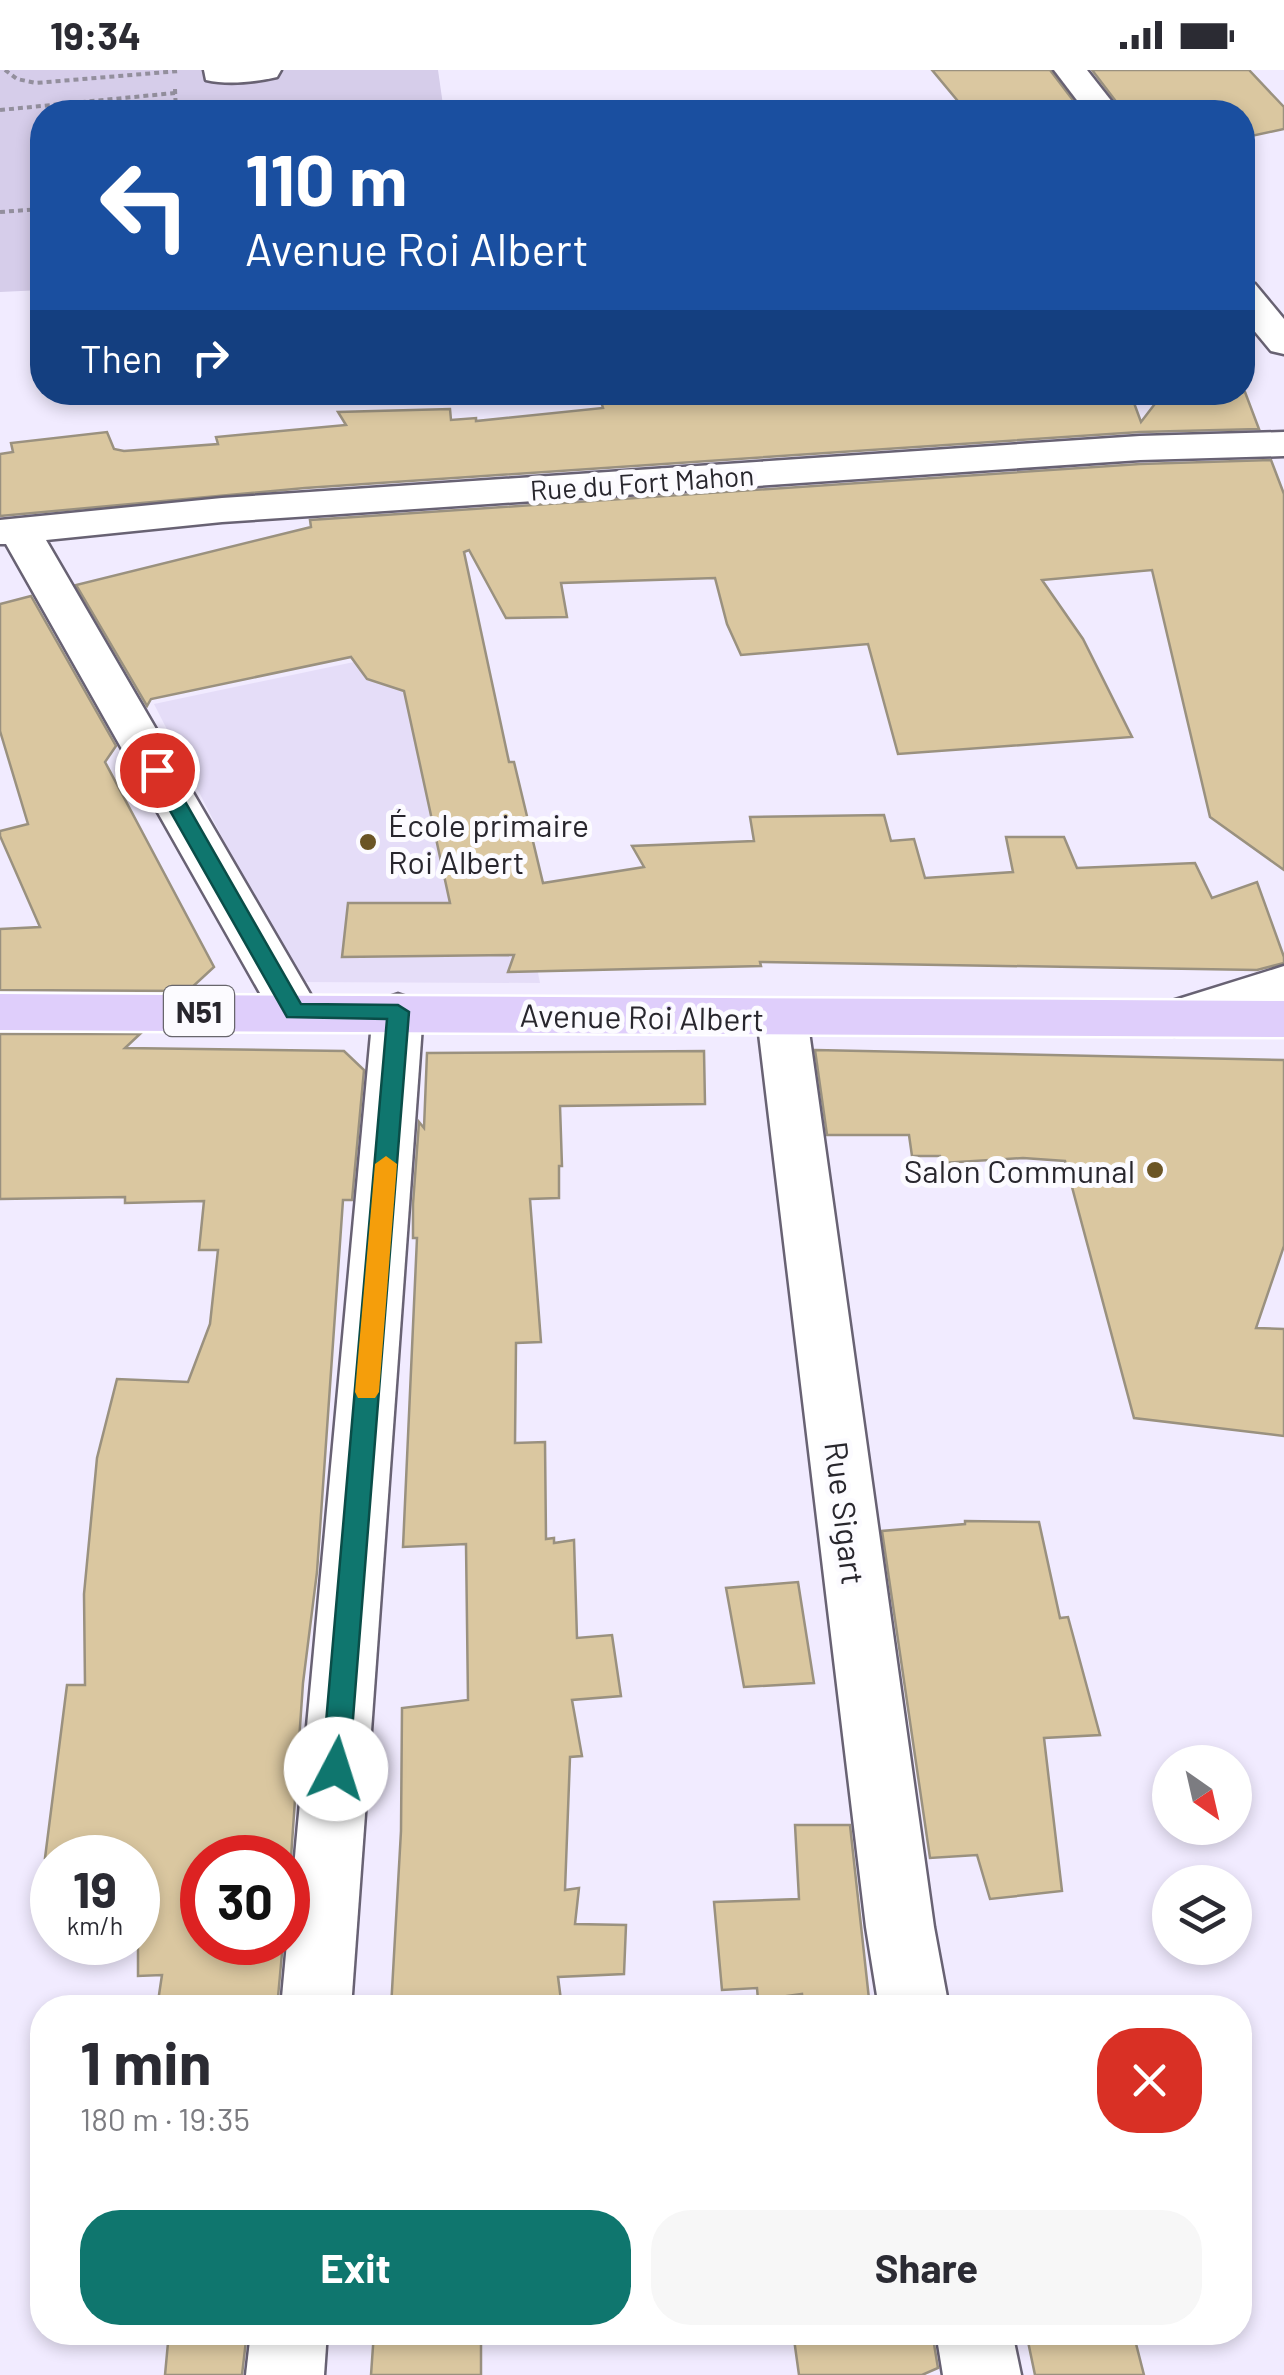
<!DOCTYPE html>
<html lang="en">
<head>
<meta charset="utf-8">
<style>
  :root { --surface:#fff; --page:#f7f7f7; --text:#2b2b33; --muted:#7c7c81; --accent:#0f766e }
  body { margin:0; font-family:Barlow,sans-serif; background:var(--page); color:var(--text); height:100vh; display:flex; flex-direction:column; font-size:38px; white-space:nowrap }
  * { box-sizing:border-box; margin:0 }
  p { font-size:32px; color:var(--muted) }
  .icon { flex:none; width:55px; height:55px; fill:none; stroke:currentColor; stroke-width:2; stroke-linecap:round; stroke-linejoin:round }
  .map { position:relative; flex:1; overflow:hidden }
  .side { position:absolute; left:30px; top:1925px; width:1222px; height:350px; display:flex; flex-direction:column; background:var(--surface); border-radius:40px; box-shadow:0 5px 15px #0003 }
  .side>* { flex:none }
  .guide { position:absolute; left:30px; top:30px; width:1225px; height:305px; border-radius:40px; box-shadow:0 5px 15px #0003; background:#1a4fa0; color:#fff; overflow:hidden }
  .needle { width:65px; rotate:146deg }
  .fabs { position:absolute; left:1152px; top:1675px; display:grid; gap:20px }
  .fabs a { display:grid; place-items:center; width:100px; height:100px; border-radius:50%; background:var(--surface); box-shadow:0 5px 15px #0003; font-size:50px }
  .speed { position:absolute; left:30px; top:1765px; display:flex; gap:20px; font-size:50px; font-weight:700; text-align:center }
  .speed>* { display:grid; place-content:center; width:130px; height:130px; border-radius:50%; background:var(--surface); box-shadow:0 5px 15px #0003; line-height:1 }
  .speed small { font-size:25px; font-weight:400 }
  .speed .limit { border:15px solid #d22; background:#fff; color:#111 }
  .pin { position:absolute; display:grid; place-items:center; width:85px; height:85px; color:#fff; margin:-42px; border:5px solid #fff; border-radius:50%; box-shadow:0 2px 10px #0007 }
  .me { position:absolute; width:110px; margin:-55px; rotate:5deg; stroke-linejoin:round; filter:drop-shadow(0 0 8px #0008) }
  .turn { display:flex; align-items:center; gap:35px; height:210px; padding:0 50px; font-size:45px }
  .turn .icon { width:130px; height:130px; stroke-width:2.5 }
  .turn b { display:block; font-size:70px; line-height:85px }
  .then { display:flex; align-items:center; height:95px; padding:0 50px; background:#0003; gap:20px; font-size:38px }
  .round { display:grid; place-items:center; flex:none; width:105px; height:105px; border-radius:40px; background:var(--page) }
  .headline { display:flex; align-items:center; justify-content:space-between; height:170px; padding:0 50px }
  h1 { font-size:60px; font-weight:700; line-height:75px }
  .button { display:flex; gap:20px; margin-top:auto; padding:20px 50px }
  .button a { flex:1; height:115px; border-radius:40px; background:var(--accent); color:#fff; font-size:40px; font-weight:700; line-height:115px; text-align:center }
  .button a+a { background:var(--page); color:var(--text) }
  .status { display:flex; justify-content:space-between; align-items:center; height:70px; padding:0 50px; background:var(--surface); direction:ltr }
  .status svg { height:28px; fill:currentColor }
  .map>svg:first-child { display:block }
  .built { fill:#e5ddf8 }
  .green { fill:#d6cdea }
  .building { fill:#dac7a0; stroke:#9a917f; stroke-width:2.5 }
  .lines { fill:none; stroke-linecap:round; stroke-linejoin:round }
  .minor-casing { stroke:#686273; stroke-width:5 }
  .major-casing { stroke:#fff; stroke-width:5 }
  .path { stroke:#938f9d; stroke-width:4; stroke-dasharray:5 4; stroke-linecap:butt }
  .minor { fill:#fff; fill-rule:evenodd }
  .major { fill:#dfcefb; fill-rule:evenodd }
  .route { fill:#0f766e; stroke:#0a4d48; stroke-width:2.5 }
  .slow { fill:#f59e0b }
  .poi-dot { fill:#6b5525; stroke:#fcfbff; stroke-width:4 }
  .labels { text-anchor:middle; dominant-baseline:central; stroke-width:10; stroke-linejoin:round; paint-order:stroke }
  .far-street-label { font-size:28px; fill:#28262d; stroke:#fcfbff }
  .shield { fill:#fcfbff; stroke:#68666c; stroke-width:2.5 }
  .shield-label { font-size:30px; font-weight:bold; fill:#28262d }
  .poi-label { font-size:32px; fill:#28262d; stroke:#fcfbff; text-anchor:start }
  .street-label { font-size:32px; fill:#28262d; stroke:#fcfbff }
</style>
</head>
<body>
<div class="status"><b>19:34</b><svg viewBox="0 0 49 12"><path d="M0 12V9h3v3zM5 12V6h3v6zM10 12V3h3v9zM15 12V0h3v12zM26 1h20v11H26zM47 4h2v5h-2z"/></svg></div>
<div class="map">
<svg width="1284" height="2305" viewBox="0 0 1284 2305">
  <rect width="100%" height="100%" fill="#f1ebff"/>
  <polygon class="built" points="473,567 540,913 296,912 154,634"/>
  <polygon class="green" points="0,0 438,0 444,42 42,42 42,220 0,222"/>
  <g class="building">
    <polygon points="932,0 1050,0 1082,42 967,42"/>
    <polygon points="1092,0 1249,0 1284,37 1284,59 1242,68 1242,42 1124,42"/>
    <polygon points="598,322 820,328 818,322 1130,322 1141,352 1164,322 1245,322 1259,359 1140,362 305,418 0,446 0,384 13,382 11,373 107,362 114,379 124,381 218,374 216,367 346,355 338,342 450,339 451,350 476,348 476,351 603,338"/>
    <polygon points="1271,390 1284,424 1284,800 1210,747 1152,500 1042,510 1083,569 1132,667 898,684 868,574 741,585 727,554 715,508 561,513 567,547 506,548 469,480 464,482 509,692 514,692 543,813 644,797 632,776 754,771 750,747 884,745 891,771 914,769 925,808 1013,802 1006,767 1064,767 1077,798 1195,793 1212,828 1257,812 1284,887 1284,893 1257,900 760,892 761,896 508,902 514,885 342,887 348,833 450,833 404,621 367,609 351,587 151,629 147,636 76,515 311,457 310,450 1140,394"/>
    <polygon points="31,526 116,676 105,692 214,897 188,921 0,920 0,859 40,857 0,766 0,761 28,754 0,661 0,534"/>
    <polygon points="0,964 140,964 125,978 344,981 364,1000 352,1130 343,1130 317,1502 303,1613 291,1788 202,1788 202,1872 283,1872 277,1938 157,1938 162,1905 138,1906 138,1788 45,1788 67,1615 85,1615 84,1524 97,1388 117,1309 188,1312 210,1254 218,1180 199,1180 204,1131 125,1133 125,1127 0,1129"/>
    <polygon points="815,980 1284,990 1284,1176 1256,1258 1284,1259 1284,1366 1134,1348 1065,1091 1023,1088 942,1093 940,1086 912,1086 909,1065 827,1065"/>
    <polygon points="704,981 705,1034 560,1036 562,1096 559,1096 559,1128 530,1129 541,1272 516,1273 515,1373 545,1372 546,1469 554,1468 554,1473 574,1470 577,1568 612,1565 621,1626 572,1630 582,1686 570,1687 565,1820 579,1818 575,1854 626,1855 624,1904 558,1907 562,1938 391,1938 401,1761 402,1638 468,1630 466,1474 403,1477 417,1168 413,1168 413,1134 419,1052 424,1058 427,983"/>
    <polygon points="965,1451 1039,1452 1060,1548 1068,1547 1100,1665 1044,1668 1062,1821 990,1829 977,1785 930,1788 882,1461 965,1454"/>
    <polygon points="798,1512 814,1613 744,1617 726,1518"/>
    <polygon points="795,1755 850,1755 870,1938 804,1938 802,1924 758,1930 757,1918 722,1920 714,1832 799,1829"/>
    <polygon points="169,2262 247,2262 242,2305 165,2305"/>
    <polygon points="374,2262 481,2262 481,2305 371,2305"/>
    <polygon points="793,2262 932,2262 938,2298 922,2305 799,2305"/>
    <polygon points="1026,2262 1133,2262 1144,2305 1035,2305"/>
  </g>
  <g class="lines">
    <g class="minor-casing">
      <g id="minor">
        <path d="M 204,0 L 281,0 L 277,7 C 255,12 228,15 206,10 Z"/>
        <polygon points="1054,0 1087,0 1120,42 1086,42"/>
        <polygon points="1242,211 1255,214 1284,249 1284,284 1271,281 1242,246"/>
        <polygon points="1284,362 1284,386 1140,390 222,452 46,470 320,941 313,953 295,958 277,953 6,474 0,474 0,450 222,428 1140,366"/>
        <polygon points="1284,896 1284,931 1174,966 1156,960 1148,948 1156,936"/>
        <polygon points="398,924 416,930 423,942 351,1938 281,1938 373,942 380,930"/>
        <polygon points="782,929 800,935 807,947 934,1857 949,1938 879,1938 866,1857 757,947 764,935"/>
        <polygon points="251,2262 327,2262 324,2305 246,2305"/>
        <polygon points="936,2262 1012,2262 1021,2305 943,2305"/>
      </g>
    </g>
    <g class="major-casing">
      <polygon id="major" points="0,924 1284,931 1284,967 0,960"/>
    </g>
    <g class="path">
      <polyline points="5,0 17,9 36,13 179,1"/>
      <polyline points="175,19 176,42"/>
      <polyline points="0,40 175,23"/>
      <polyline points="0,142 42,139"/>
    </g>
    <use href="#minor" class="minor"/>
    <use href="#major" class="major"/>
  </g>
  <polygon class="route" points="157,695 167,700 301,934 398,935 409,942 349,1699 345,1707 336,1711 326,1707 322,1699 387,949 287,947 147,700"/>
  <polygon class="slow" points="386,1086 397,1094 379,1322 375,1328 358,1328 355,1322 375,1094"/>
  <g class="poi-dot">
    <circle cx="368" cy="772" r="10"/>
    <circle cx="1155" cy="1100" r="10"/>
  </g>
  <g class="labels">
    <g class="far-street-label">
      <text transform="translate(642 412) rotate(-4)">Rue du Fort Mahon</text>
    </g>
    <rect class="shield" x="164" y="916" width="70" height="50" rx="8"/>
    <g class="shield-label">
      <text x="199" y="941">N51</text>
    </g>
    <g class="poi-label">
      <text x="388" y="754">École primaire<tspan x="388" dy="37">Roi Albert</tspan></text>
      <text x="1135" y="1100" text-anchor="end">Salon Communal</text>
    </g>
    <g class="street-label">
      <text transform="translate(642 946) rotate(1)">Avenue Roi Albert</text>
      <text transform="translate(846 1443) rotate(83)">Rue Sigart</text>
    </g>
  </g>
</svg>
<div class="fabs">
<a><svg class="needle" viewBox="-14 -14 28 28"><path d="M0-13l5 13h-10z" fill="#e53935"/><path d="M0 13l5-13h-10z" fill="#7c7c81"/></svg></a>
<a><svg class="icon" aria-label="layers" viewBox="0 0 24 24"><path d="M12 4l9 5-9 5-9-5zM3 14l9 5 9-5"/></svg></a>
</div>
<div class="speed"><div>19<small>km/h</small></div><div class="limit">30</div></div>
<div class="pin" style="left:157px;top:700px;background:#d93025"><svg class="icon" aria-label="arrive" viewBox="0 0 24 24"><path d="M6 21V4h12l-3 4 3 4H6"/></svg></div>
<svg class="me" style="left:336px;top:1699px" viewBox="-20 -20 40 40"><circle r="19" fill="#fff"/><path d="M0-13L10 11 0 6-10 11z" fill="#0f766e"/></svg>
<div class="guide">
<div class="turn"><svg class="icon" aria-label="left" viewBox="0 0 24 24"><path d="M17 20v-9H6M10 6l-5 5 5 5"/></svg><div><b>110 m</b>Avenue Roi Albert</div></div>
<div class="then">Then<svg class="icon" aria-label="right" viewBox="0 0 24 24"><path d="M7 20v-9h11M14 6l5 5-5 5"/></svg></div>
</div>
<section class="side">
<div class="headline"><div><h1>1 min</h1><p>180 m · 19:35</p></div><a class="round" style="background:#d93025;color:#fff"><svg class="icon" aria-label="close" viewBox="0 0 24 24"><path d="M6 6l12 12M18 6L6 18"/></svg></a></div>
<div class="button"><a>Exit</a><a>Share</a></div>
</section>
</div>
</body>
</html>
